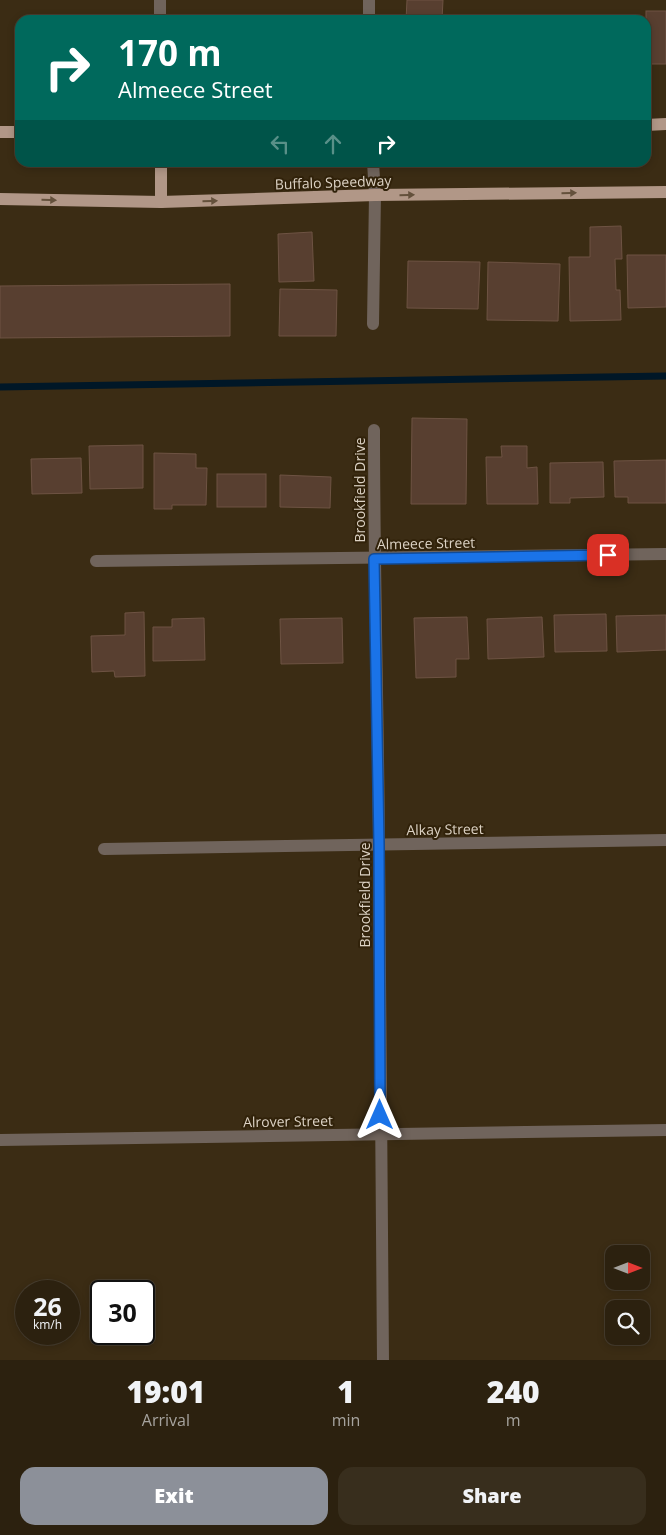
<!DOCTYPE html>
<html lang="en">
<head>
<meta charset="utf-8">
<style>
  :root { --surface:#2c210f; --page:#382e1d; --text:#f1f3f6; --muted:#a6a39e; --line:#483e2f; --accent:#8c9099 }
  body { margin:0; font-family:"Open Sans",sans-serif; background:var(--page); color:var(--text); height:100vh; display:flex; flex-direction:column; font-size:19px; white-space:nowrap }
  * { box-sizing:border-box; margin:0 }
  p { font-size:16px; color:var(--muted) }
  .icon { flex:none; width:28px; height:28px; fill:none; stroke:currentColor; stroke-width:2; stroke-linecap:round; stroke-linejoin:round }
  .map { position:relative; height:1360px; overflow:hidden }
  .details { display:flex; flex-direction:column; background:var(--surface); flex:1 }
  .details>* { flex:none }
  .top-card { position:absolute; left:15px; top:15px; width:636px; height:152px; border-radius:15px; box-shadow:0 2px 8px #0003,0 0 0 1px var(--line); background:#00695c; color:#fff; overflow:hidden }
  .needle { width:32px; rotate:90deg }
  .fabs { position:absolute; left:605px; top:1245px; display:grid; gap:10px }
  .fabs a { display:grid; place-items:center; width:45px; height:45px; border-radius:10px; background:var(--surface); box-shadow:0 2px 8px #0003,0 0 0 1px var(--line); font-size:25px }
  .speed { position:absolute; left:15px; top:1280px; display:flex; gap:10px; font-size:25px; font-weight:700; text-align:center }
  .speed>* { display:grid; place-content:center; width:65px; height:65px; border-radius:50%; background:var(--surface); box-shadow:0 2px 8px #0003,0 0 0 1px var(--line); line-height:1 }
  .speed small { font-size:12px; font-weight:400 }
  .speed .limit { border:2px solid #111; border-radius:8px; background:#fff; color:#111 }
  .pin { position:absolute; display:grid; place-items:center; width:42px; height:42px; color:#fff; margin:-21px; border-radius:10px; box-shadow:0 2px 8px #0006 }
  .me { position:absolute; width:55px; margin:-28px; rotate:0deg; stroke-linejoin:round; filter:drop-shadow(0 0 4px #0008) }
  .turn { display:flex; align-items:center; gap:18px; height:105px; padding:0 20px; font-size:22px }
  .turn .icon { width:65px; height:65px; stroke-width:2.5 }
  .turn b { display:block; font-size:35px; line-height:42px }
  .lanes { display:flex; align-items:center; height:48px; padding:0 20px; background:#0003; justify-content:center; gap:25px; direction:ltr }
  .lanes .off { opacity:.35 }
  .eta { display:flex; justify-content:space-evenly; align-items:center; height:85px; text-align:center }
  .eta b { font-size:30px; font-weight:800; line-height:35px }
  .button { display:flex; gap:10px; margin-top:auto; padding:10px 20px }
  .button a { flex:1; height:58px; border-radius:15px; background:var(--accent); color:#fff; font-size:20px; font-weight:800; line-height:58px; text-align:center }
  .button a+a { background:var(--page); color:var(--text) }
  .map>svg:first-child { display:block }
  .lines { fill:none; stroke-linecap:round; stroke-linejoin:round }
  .stream { stroke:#001727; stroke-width:7 }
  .building { fill:#583f30; stroke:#6e5343 }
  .minor { stroke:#70645c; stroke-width:12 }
  .major { stroke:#b19787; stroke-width:12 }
  .oneway { fill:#64513c }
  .route-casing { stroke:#114b97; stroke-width:12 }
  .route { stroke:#1a73e8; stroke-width:9 }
  .labels { text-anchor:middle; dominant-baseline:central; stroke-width:4; stroke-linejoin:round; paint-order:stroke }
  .street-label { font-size:14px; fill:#dcd2c4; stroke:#31220a }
</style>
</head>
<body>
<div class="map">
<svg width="666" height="1360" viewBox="0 0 666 1360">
  <rect width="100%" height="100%" fill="#3b2c14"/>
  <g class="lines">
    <polyline class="stream" points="0,387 666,376"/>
  </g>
  <g class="building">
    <polygon points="407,0 443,0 442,20 406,20"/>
    <rect x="646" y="11" width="20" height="53"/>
    <polygon points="574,16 623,17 622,20 574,20"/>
    <polygon points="621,226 622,259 615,259 616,290 620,290 621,320 570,321 569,257 590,257 590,227"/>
    <polygon points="312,232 314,281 279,282 278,234"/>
    <polygon points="627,255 666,255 666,307 628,308"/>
    <polygon points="408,261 480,262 478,309 407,308"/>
    <polygon points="488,262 560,264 558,321 487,320"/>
    <polygon points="230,284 230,336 0,338 0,286"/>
    <polygon points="280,289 337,290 336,336 279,336"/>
    <polygon points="412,418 467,419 466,504 411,504"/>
    <polygon points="143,445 143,488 90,489 89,446"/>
    <polygon points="501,446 527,446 527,468 537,467 538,504 487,504 486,457 502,457"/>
    <polygon points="154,453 196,454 196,468 207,468 206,505 172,505 172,509 154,509"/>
    <polygon points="81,458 82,493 32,494 31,459"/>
    <polygon points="666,460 666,503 628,503 628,497 615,497 614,461"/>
    <polygon points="603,462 604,497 570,498 570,503 550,503 550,463"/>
    <rect x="217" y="474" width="49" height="33"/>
    <polygon points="280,475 331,477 330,508 280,507"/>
    <polygon points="144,612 145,676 115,677 114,671 92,672 91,636 125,635 125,613"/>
    <polygon points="606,614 607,651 555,652 554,615"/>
    <polygon points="666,615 666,650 617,652 616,616"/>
    <polygon points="467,617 469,659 456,659 456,677 416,678 414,618"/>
    <polygon points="542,617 544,657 488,659 487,619"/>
    <polygon points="204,618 205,660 153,661 153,627 172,627 172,619"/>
    <polygon points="342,618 343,663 281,664 280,619"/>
  </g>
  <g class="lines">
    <g class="minor">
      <polyline points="160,0 160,20"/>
      <polyline points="369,0 369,20"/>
      <polyline points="373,324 375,195 373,162"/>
      <path d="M 374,430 C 374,569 378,707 379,846 C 381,1017 381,1189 383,1360"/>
      <polyline points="96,561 666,554"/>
      <polyline points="104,849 666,840"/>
      <polyline points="0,1140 666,1130"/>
    </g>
    <g class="major">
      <polyline points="646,125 666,124"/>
      <polyline points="0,132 20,132"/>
      <polyline points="0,199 161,202 375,195 666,192"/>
      <polyline points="161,202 161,162"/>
    </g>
  </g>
  <defs><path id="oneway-solid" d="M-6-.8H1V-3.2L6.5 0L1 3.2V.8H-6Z" transform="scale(1.25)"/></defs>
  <g class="oneway">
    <use href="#oneway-solid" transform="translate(569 193) rotate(-1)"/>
    <use href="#oneway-solid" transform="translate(407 195) rotate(-1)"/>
    <use href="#oneway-solid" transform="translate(49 200) rotate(1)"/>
    <use href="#oneway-solid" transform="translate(210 201) rotate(-2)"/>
  </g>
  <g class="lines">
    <g class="route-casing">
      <polyline id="route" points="380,1115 379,845 374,559 608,555"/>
    </g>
    <use href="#route" class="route"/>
  </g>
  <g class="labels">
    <g class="street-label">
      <text transform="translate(333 182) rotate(-2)">Buffalo Speedway</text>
      <text transform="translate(359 490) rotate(-90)">Brookfield Drive</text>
      <text transform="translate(426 543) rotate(-1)">Almeece Street</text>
      <text transform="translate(445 829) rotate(-1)">Alkay Street</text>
      <text transform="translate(364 895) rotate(-90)">Brookfield Drive</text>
      <text transform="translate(288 1121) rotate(-1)">Alrover Street</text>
    </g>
  </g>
</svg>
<div class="fabs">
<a><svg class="needle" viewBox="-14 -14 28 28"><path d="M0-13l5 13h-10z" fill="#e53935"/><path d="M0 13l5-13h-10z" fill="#a6a39e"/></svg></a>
<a><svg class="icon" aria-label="search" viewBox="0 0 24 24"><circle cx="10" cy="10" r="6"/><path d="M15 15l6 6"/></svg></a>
</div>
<div class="speed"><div>26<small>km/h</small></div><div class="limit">30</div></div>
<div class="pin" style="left:608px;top:555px;background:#d93025"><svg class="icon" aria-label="arrive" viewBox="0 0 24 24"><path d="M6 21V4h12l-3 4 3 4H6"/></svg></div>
<svg class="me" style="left:380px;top:1115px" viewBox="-20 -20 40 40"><path d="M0-17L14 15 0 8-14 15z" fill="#1a73e8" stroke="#fff" stroke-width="4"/></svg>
<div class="top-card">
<div class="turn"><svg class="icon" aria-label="right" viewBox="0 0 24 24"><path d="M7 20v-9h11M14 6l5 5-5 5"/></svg><div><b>170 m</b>Almeece Street</div></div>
<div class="lanes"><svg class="icon off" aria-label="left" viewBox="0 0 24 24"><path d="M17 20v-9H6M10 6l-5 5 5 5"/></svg><svg class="icon off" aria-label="ahead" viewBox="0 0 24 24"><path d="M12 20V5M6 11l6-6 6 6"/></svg><svg class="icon" aria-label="right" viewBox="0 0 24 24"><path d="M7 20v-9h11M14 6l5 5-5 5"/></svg></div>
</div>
</div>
<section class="details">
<div class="eta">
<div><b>19:01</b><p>Arrival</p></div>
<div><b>1</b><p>min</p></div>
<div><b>240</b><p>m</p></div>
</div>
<div class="button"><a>Exit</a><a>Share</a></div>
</section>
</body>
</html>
